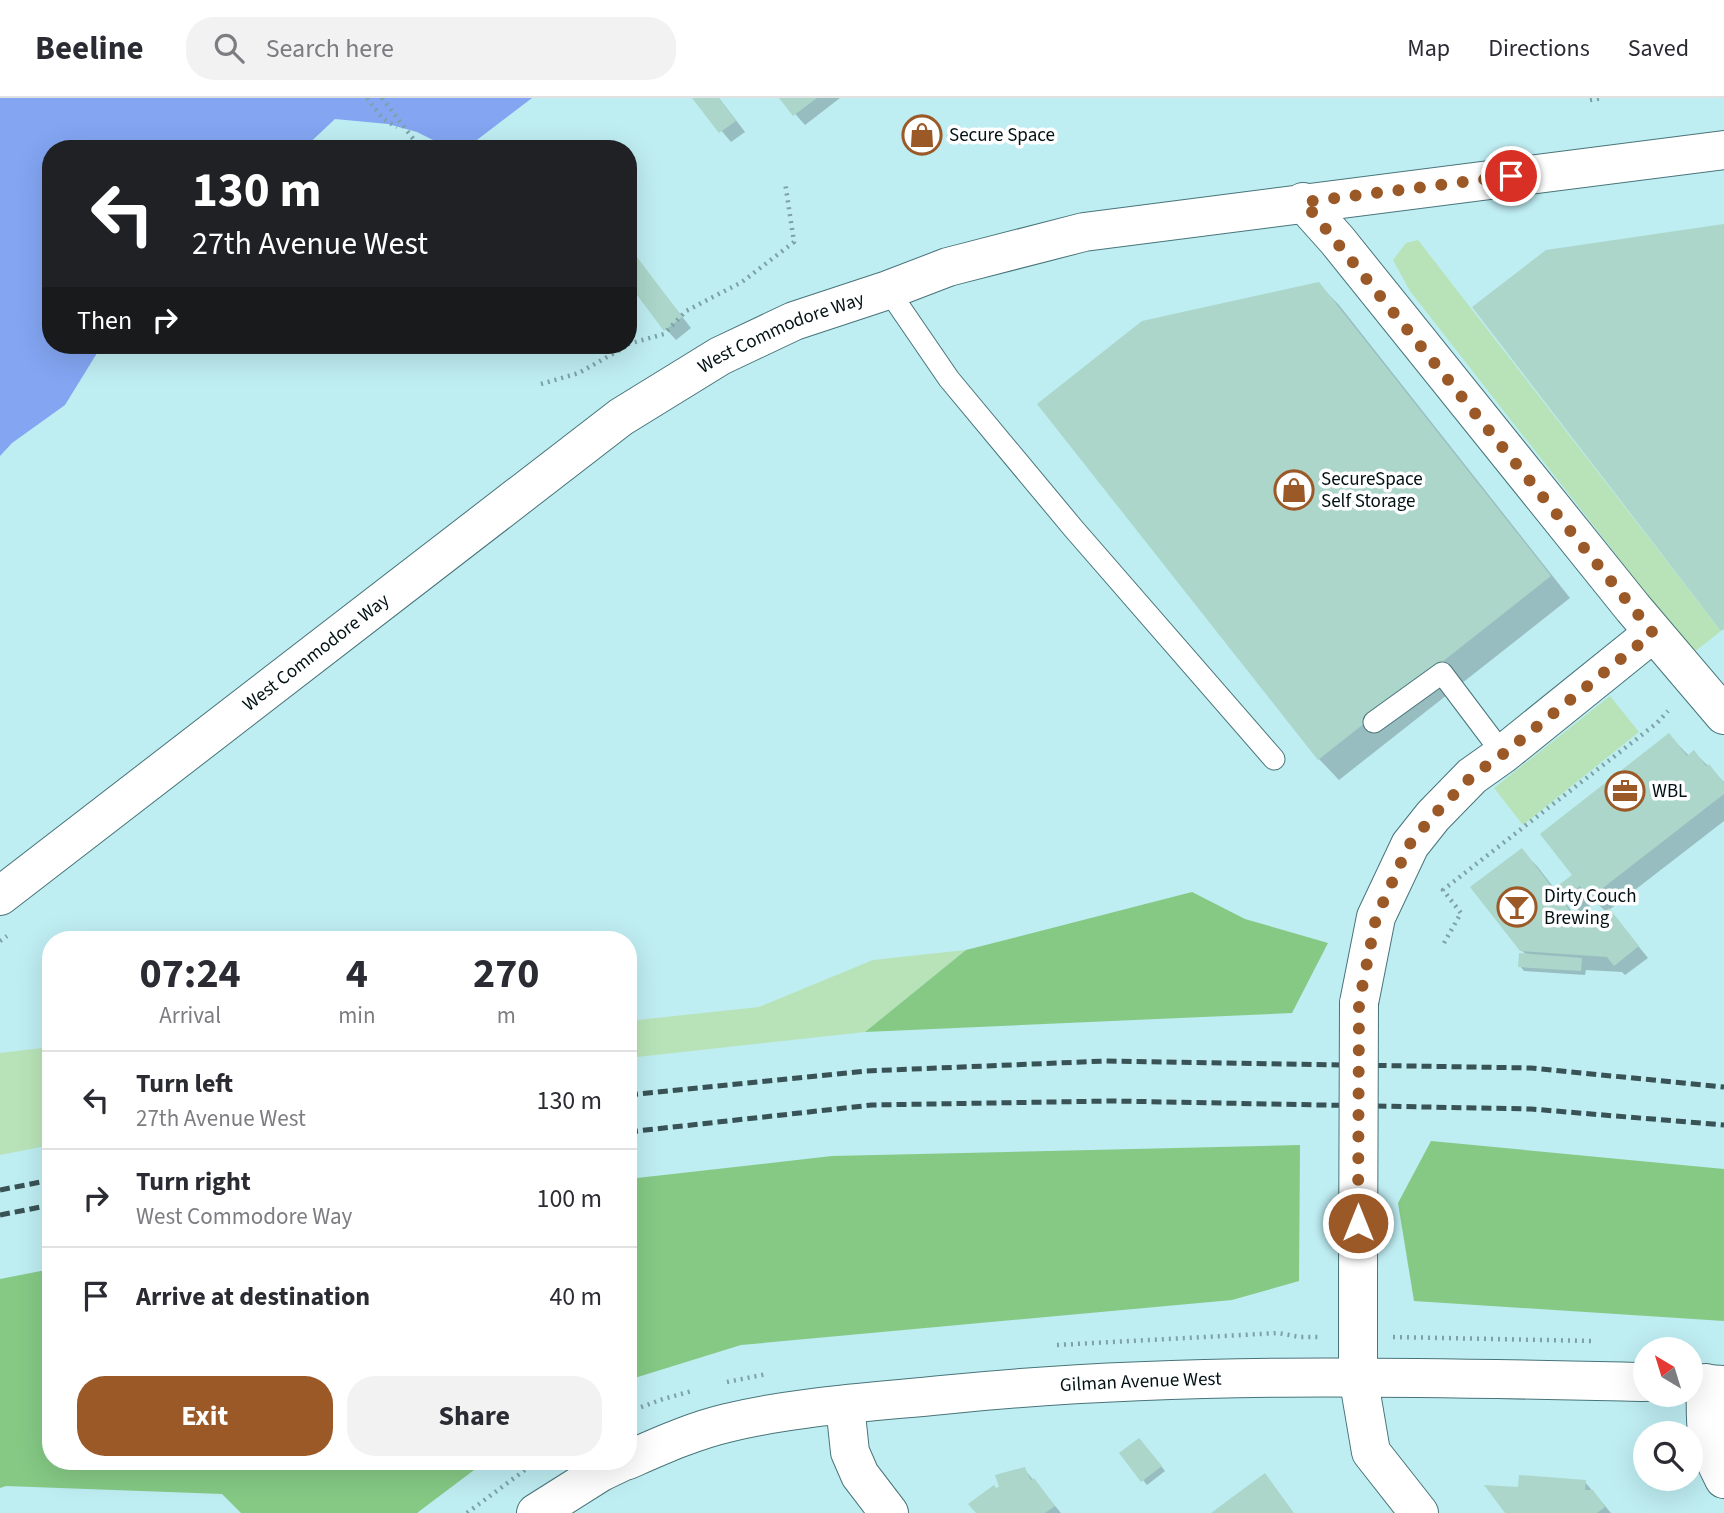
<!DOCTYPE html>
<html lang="en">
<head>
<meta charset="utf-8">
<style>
  :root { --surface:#fff; --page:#f2f2f3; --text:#2b2b33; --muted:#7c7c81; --line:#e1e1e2; --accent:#9b5928 }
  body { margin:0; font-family:"Source Sans 3",sans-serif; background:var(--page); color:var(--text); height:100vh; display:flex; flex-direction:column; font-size:26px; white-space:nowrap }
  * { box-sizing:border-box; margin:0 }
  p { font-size:23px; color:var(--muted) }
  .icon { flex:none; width:38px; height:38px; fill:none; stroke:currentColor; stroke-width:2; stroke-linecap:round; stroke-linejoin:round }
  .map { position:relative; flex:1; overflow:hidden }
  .side { position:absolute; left:42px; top:833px; width:595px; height:539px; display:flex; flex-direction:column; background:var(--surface); border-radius:28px; box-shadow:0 7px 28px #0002 }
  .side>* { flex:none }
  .guide { position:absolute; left:42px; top:42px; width:595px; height:214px; border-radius:28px; box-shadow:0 7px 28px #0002; background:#202124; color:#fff; overflow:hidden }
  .needle { width:46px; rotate:322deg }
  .controls { position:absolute; left:1633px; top:1239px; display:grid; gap:14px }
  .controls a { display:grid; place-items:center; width:70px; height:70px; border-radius:50%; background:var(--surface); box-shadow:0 7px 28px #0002; font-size:35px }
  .pin { position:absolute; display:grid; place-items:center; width:60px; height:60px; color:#fff; margin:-30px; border:4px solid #fff; border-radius:50%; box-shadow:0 2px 7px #0007 }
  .me { position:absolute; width:77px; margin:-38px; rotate:0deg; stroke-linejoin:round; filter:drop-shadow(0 0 5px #0008) }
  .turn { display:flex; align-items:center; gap:24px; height:147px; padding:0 35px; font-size:32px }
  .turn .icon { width:91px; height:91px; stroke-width:2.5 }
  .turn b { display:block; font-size:49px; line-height:60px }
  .then { display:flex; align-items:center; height:66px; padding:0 35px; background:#0003; gap:14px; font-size:26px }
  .eta { display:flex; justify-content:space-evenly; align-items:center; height:119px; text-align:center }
  .eta b { font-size:42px; font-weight:700; line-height:49px }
  .cta { display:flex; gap:14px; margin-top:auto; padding:14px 35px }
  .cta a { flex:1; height:80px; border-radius:28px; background:var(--accent); color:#fff; font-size:28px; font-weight:700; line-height:80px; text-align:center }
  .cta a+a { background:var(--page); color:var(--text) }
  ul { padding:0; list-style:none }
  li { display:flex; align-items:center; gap:21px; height:98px; padding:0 35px; border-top:2px solid var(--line) }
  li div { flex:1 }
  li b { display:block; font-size:26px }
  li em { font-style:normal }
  header { display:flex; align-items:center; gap:42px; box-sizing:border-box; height:98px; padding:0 35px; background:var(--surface); border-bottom:2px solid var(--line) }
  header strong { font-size:33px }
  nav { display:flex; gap:38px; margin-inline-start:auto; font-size:24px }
  .search { width:490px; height:63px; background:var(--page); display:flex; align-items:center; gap:18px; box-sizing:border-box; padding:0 24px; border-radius:28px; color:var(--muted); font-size:26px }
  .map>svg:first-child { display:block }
  .green { fill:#b8e3b8 }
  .forest { fill:#85c985 }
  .water { fill:#83a5f2 }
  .shadow { fill:#0003 }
  .building { fill:#abd6c9 }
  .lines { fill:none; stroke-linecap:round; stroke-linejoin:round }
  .lane-casing { stroke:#487479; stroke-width:23 }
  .street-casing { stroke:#487479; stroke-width:40 }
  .secondary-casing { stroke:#487479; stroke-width:40 }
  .path { stroke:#7da1a5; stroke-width:4.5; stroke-dasharray:2 5; stroke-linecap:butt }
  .lane { stroke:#fff; stroke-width:21 }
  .street { stroke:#fff; stroke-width:38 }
  .secondary { stroke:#fff; stroke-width:38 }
  .rail { stroke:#395255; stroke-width:5; stroke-dasharray:10 5; stroke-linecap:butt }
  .street-bridge-casing { stroke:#487479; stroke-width:40; stroke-linecap:butt }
  .street-bridge { stroke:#fff; stroke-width:38 }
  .route { stroke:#9b5928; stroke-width:12; stroke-dasharray:0 21.6 }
  .labels { text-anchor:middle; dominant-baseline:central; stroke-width:7; stroke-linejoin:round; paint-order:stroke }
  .poi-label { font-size:19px; fill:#021214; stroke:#fff; text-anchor:start }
  .street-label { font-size:19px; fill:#021214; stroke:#fff }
</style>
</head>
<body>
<header>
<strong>Beeline</strong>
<div class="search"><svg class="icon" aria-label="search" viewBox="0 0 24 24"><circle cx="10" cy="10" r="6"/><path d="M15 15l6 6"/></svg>Search here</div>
<nav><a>Map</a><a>Directions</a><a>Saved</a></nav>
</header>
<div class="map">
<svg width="1724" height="1415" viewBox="0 0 1724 1415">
  <rect width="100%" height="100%" fill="#beedf2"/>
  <g class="green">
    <polygon points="1418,142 1721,533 1693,555 1410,193 1393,162 1406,145"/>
    <polygon points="1610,598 1639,634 1523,727 1494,690"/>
    <polygon points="966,852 865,934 628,960 628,923 759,909 873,862"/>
    <polygon points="51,949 51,1047 0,1057 0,955"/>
  </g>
  <g class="forest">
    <polygon points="1192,794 1245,821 1328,845 1292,915 865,934 966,852"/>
    <polygon points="1431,1043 1724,1071 1724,1223 1414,1203 1398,1105"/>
    <polygon points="1300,1047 1299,1183 1232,1202 741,1247 628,1282 628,1081 832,1058"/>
    <polygon points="51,1171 51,1363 486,1363 417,1415 241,1415 222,1396 6,1388 0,1390 0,1181"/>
  </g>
  <polygon class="water" points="0,0 532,0 465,51 451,51 417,34 388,26 335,21 303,51 51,51 51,247 102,247 65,307 12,345 0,358"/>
  <g class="shadow">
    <polygon points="694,0 719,0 745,34 731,44"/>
    <polygon points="781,0 840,0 805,27"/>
    <polygon points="634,157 691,230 676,242 666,231"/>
    <polygon points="1318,186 1339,207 1570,500 1339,682 1319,661"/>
    <polygon points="1669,637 1689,658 1694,654 1724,684 1724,723 1609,812 1648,860 1625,877 1622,874 1586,872 1585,877 1524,873 1520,868 1527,857 1521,852 1521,752 1537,768 1585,830 1606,814 1595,803 1587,810 1590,814 1585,819 1569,803 1574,777"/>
    <polygon points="1144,1347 1165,1373 1147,1387 1143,1382"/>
    <polygon points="1024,1371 1061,1415 978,1415 996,1391"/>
    <polygon points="1585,1384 1611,1415 1507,1415 1520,1391"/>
  </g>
  <g class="building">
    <polygon points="692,0 719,0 736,23 719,35"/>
    <polygon points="779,0 817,0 793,18"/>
    <polygon points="1724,126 1724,531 1721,533 1472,209 1546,152"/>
    <polygon points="634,155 682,219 664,233 628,185 628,159"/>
    <polygon points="1319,184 1551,478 1318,662 1037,306 1142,223"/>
    <polygon points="1669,635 1687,658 1694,652 1706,668 1709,666 1724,685 1724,696 1590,800 1580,788 1573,793 1576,798 1568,804 1556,789 1572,777 1540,736"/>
    <polygon points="1522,750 1583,830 1609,810 1639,848 1614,868 1607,859 1520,853 1470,789"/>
    <polygon points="1519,855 1582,860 1581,873 1518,869"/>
    <polygon points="1139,1340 1162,1368 1141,1384 1119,1355"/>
    <polygon points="1025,1369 1028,1377 1031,1382 1034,1380 1055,1408 1045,1415 976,1415 968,1406 994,1387 996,1390 999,1389 995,1377"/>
    <polygon points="1265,1375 1294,1415 1211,1415"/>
    <polygon points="1519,1377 1586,1382 1585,1392 1593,1392 1605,1409 1597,1415 1505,1415 1484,1387 1518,1389"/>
  </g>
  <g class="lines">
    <g class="lane-casing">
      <g id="lane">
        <polyline points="888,192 949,281 1073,430 1274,661"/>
        <polyline points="1374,624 1442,575 1503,656"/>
      </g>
    </g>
    <g class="street-casing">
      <g id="street">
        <polyline points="1303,104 1337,142 1633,510 1724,617"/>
        <polyline points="1359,905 1376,819 1410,747 1433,718 1472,678 1503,656 1653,535"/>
        <polyline points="1358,1181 1358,1278 1371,1354 1419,1415"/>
        <path d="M 1706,1285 C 1705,1328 1704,1343 1724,1381"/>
        <polyline points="845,1307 850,1354 860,1377 889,1415"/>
      </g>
    </g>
    <g class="secondary-casing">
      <g id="secondary">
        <path id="s1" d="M 0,798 L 621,319 L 720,258 L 794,223 L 888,192 L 948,169 L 1084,134 L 1724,52"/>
        <polyline points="1690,1285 1724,1287"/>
        <path id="s2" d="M 628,1362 C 660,1348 693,1333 727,1325 C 798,1308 871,1304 942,1297 C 1176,1273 1411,1279 1645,1284"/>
        <polyline points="536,1415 601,1374 624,1363"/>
      </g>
    </g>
    <g class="path">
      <polyline points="367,0 383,21 397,29"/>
      <polyline points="382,0 421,51"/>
      <polyline points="1590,2 1603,0"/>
      <polyline points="628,246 664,236 686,213 742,184 794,144 785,84"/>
      <polyline points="541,286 579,275 628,247"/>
      <polyline points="0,843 7,838"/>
      <polyline points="1444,845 1461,815 1443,792 1657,625 1668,613"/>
      <polyline points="1393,1239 1594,1243"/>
      <polyline points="1057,1247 1278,1235 1300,1239 1321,1239"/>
      <polyline points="1655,1247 1681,1248"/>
      <polyline points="727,1284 767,1276"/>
      <polyline points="628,1314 663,1301 692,1293"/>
      <polyline points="467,1415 537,1363"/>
    </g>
    <use href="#lane" class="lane"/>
    <use href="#street" class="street"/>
    <use href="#secondary" class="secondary"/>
    <g class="rail">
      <polyline points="628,997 866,973 1106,963 1531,970 1724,989"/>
      <polyline points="628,1034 872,1007 1114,1003 1531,1011 1724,1027"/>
      <polyline points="0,1092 51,1082"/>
      <polyline points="0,1117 51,1107"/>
    </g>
    <g class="street-bridge-casing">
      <polyline id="street-bridge" points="1358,1181 1359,905"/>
    </g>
    <use href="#street-bridge" class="street-bridge"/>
  </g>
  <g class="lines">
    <polyline class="route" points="1358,1125 1359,905 1376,820 1409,747 1433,718 1472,678 1503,656 1653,535 1304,104 1511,78"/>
  </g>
  <defs>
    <g id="shop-ring" transform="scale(2.0125)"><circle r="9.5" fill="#fff" stroke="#9b5928" stroke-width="1.5"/><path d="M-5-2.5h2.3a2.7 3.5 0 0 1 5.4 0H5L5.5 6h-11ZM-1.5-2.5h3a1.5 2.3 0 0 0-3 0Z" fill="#9b5928"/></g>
    <g id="office-ring" transform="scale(2.0125)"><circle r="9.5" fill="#fff" stroke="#9b5928" stroke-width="1.5"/><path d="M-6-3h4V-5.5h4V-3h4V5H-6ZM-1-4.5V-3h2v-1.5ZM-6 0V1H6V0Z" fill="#9b5928"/></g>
    <g id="bar-ring" transform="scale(2.0125)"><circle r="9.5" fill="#fff" stroke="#9b5928" stroke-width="1.5"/><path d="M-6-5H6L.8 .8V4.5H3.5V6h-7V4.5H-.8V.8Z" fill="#9b5928"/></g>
  </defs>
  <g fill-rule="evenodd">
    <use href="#shop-ring" x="922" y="37"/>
    <use href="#shop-ring" x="1294" y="392"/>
    <use href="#office-ring" x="1625" y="693"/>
    <use href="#bar-ring" x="1517" y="809"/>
  </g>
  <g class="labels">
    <g class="poi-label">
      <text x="949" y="37">Secure Space</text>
      <text x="1321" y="381">SecureSpace<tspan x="1321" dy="22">Self Storage</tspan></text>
      <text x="1652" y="693">WBL</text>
      <text x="1544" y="798">Dirty Couch<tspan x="1544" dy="22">Brewing</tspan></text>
    </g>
    <g class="street-label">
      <text stroke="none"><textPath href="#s1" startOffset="966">West Commodore Way</textPath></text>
      <text stroke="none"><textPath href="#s1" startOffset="399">West Commodore Way</textPath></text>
      <text stroke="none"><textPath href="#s2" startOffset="522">Gilman Avenue West</textPath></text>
    </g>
  </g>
</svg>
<div class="controls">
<a><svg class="needle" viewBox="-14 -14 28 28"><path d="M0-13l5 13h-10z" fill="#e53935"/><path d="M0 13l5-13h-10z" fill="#7c7c81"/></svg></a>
<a><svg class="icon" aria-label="search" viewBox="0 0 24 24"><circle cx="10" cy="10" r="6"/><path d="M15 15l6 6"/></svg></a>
</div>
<div class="pin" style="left:1511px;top:78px;background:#d93025"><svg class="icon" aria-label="arrive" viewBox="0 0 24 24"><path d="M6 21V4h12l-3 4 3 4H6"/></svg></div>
<svg class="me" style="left:1358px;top:1125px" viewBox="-20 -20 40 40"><circle r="17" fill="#9b5928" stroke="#fff" stroke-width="3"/><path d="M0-11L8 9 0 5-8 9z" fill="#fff"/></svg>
<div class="guide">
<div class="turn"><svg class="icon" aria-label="left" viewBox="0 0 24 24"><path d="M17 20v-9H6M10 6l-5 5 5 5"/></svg><div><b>130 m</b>27th Avenue West</div></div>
<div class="then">Then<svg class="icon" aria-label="right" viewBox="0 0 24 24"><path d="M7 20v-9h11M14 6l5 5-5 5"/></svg></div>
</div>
<section class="side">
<div class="eta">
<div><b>07:24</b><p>Arrival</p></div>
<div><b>4</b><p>min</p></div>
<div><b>270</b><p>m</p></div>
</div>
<ul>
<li><svg class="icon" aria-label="left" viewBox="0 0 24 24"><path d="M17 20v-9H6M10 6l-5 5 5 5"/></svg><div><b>Turn left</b><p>27th Avenue West</p></div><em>130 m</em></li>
<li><svg class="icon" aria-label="right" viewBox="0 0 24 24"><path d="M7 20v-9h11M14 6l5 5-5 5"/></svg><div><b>Turn right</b><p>West Commodore Way</p></div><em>100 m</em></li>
<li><svg class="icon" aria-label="arrive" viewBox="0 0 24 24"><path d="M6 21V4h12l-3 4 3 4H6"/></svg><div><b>Arrive at destination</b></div><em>40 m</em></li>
</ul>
<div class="cta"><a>Exit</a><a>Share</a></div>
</section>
</div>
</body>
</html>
